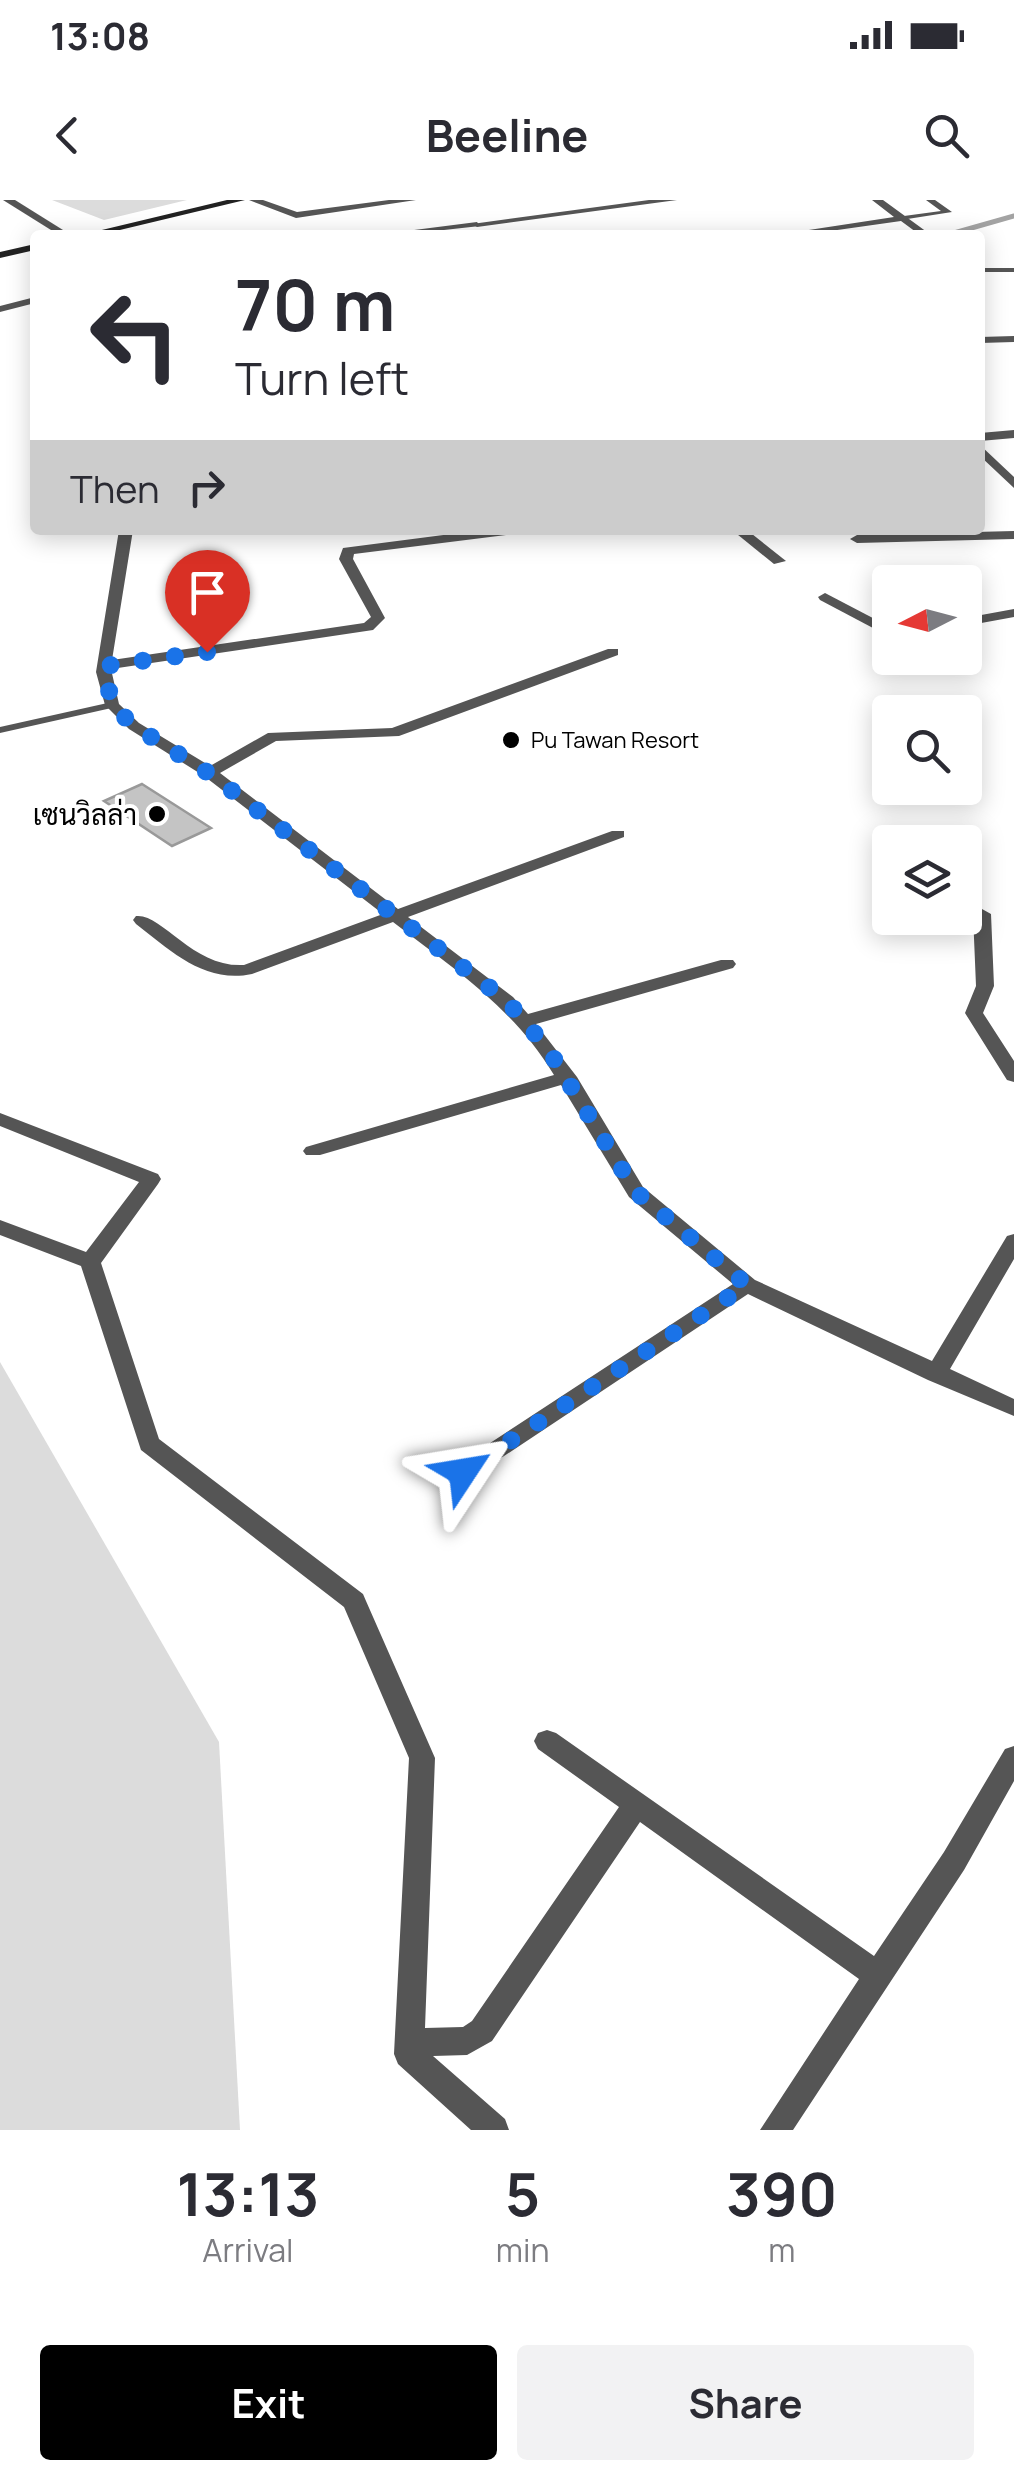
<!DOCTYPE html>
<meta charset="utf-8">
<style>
:root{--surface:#fff;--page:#f2f2f3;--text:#2b2b33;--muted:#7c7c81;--accent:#000}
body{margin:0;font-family:Manrope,Sarabun,sans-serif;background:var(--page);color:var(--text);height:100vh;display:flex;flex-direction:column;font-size:38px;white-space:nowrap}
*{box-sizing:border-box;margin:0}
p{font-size:32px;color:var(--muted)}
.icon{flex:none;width:55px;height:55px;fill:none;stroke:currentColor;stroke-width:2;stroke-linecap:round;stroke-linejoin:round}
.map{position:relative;height:1930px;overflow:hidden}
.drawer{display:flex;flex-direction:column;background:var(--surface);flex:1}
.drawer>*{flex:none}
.top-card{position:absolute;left:30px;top:30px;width:955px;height:305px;border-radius:10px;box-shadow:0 5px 25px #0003;background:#fff;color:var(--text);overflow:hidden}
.needle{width:65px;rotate:264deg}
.fabs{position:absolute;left:872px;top:365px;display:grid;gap:20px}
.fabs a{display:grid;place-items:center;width:110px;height:110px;border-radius:10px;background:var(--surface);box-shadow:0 5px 25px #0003;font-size:50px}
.pin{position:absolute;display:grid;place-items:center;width:85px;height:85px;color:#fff;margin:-102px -42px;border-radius:50% 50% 50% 0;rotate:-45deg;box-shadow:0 0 10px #0007}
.pin .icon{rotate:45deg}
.me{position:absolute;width:110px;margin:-55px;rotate:57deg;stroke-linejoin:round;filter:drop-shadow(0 0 8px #0008)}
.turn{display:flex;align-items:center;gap:35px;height:210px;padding:0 40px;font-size:45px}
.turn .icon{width:130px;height:130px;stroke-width:2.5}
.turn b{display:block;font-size:70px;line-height:85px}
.then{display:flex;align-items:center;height:95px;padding:0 40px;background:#0003;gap:20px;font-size:38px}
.eta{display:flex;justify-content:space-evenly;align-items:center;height:170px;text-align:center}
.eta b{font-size:60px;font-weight:700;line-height:70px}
.button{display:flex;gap:20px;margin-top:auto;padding:20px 40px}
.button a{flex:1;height:115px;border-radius:10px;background:var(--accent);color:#fff;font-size:40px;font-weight:700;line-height:115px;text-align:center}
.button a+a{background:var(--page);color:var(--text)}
.status{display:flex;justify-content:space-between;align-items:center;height:70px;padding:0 50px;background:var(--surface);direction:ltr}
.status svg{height:28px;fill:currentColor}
header{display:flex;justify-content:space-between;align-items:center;height:130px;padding:0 40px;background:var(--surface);font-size:45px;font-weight:700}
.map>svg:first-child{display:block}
.green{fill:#dcdcdc}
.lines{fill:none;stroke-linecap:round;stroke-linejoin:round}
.stream{stroke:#a3a3a3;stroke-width:5}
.building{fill:#c4c4c4;stroke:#999;stroke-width:2.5}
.service{fill:#555;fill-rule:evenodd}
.minor{fill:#555;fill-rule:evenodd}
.secondary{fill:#222;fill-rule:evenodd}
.route{stroke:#1a73e8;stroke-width:18;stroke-dasharray:0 32.4}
.poi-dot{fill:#000;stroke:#fff;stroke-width:4}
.labels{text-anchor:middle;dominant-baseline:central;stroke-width:8;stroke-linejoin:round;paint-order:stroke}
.far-poi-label{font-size:22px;fill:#000;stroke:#fff;text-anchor:start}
.poi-label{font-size:28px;fill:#000;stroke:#fff;text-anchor:end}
</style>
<div class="status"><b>13:08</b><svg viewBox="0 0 49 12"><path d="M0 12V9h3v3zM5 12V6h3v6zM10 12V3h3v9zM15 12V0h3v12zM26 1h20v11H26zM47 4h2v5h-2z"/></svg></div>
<header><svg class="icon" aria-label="back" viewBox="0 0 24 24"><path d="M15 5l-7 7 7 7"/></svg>Beeline<svg class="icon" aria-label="search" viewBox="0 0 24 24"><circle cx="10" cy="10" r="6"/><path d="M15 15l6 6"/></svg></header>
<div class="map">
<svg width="1014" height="1930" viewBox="0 0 1014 1930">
<rect width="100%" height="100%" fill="#fff"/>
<!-- green -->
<g class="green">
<path d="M52,0H187L104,20Z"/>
<path d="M0,1162L219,1542L240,1930H0Z"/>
</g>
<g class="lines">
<!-- stream -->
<path class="stream" d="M947,35L1014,16"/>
</g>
<!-- building -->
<path class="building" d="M142,584L211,628L172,646L104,601Z"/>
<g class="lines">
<!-- service -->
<g class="service">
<path d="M926,0H935L952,12L901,20L904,16L941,11Z"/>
<path d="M477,22L480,26L399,35H375Z"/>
<rect x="980" y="68" width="34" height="4"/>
<path d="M112,502L118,505L116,507L0,533V527Z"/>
</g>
<!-- minor -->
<g class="minor">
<path d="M3,0H15L71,35H59Z"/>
<path d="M249,0H263L297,12L389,0H416L296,18Z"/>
<path d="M649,0H677L477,27L472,24Z"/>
<path d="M872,0H883L931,35H920L901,21L802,35H776L894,17Z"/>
<path d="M35,97V103L0,112V106Z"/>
<path d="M1014,136V142L980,143V137Z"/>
<path d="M1014,230V238L980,241V233Z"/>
<path d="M980,245L1014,277V288L980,256Z"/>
<path d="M119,330H133L112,460L364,423L371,417L339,359L343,348L482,330H520L513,334L354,354L353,359L385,418L373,430L111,469L119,504L139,523L210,566L268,533L392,528L608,449H618V455L399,536L276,541L220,573L398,709L612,631H624V637L408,717L513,797L528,814L721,760H733L736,764L733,768L536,824L577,877L643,987L755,1080L932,1161L1007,1036L1014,1034V1059L950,1169L1014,1199V1216L928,1180L748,1094L471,1278L463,1281L455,1278L451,1272L455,1266L733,1084L629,997L561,885L320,955H306L303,951L306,947L554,875C513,807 455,770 393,722L252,774C205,784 171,751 136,724L133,720L136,716C162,713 193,768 244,765L383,714L204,576L129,529L105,505L96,472Z"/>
<path d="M732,330H747L786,361L774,364Z"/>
<path d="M1014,331V339L857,343L850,339L857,335Z"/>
<path d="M825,393L890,427V437L820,400L818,397Z"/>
<path d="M1014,409V417L965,426V418Z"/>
<path d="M982,709L991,714L994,786L983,813L1014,861V882L1007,880L965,813L976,786L973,714Z"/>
<path d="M0,913L158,974L161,979L158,984L101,1063L159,1239L363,1394L366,1401L435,1558L425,1828L463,1827L472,1821L619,1607L538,1549L534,1541L538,1533L547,1530L556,1533L874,1756L944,1652L1005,1549L1014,1546V1581L964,1670L793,1930H760L859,1779L640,1622L492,1841L467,1855L433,1856L505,1919L509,1930H471L398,1864L394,1854L409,1558L344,1407L141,1250L81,1066L0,1035V1020L86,1052L139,982L0,926Z"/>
</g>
<!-- secondary -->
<g class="secondary">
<path d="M227,0H245L99,35H81Z"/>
<path d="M35,44V50L0,58V52Z"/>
</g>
</g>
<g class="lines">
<!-- route -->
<path class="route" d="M207,452L104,466L112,505L134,526L210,574L507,801L548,849L636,992L747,1085L463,1272"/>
</g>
<!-- markers -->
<g class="poi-dot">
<circle cx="511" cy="540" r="10"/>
<circle cx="157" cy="614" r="10"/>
</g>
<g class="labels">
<!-- far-poi labels -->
<g class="far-poi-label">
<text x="531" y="540">Pu Tawan Resort</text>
</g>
<!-- poi labels -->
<g class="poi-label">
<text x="137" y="614">เซนวิลล่า</text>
</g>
</g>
</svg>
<div class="fabs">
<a><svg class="needle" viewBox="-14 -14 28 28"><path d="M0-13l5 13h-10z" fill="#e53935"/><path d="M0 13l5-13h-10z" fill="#7c7c81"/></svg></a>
<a><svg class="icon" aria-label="search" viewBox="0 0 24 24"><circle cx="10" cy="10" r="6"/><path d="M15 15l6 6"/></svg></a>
<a><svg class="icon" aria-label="layers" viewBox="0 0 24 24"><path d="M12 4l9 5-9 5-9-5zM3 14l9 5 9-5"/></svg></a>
</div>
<div class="pin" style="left:207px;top:452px;background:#d93025"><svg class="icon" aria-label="arrive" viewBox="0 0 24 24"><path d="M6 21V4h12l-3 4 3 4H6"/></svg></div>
<svg class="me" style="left:463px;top:1272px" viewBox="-20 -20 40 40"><path d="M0-17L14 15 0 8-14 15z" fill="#1a73e8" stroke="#fff" stroke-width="4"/></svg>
<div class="top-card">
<div class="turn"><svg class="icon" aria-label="left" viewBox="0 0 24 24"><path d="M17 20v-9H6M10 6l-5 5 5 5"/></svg><div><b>70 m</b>Turn left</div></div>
<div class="then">Then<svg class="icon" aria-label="right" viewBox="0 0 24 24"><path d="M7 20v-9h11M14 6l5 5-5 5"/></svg></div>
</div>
</div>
<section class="drawer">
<div class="eta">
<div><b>13:13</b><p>Arrival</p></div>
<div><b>5</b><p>min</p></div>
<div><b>390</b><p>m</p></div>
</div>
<div class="button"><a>Exit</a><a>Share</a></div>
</section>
